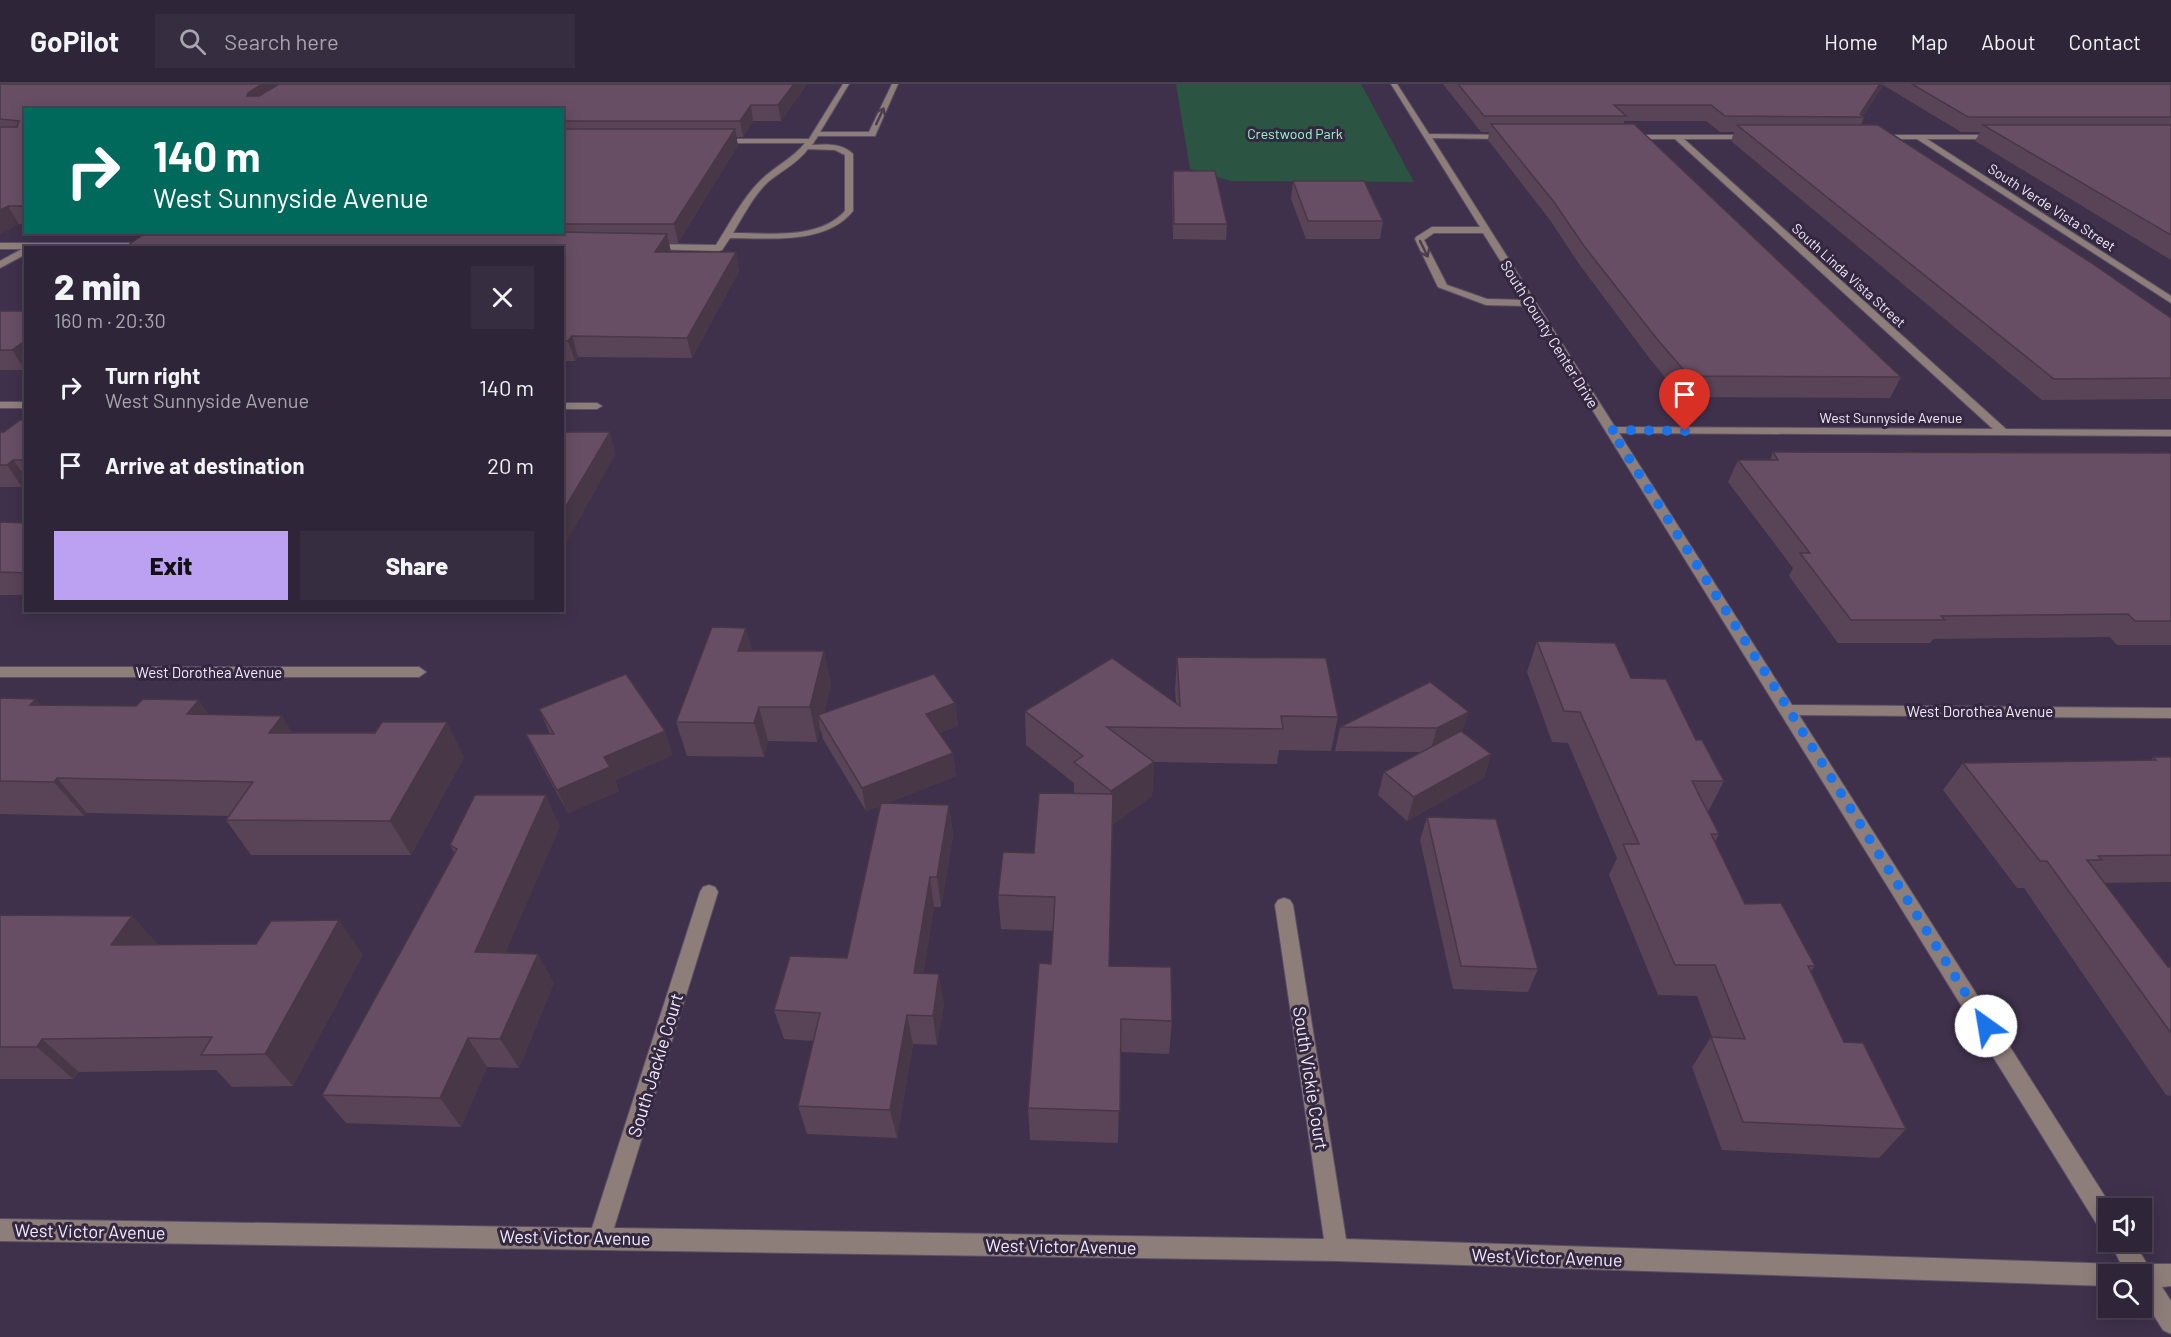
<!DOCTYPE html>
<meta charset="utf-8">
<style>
:root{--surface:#2f2538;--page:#372d40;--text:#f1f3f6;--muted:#a7a5ae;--line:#4a4253;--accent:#bca0f2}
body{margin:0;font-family:Barlow,sans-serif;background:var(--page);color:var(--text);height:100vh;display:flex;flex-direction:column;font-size:22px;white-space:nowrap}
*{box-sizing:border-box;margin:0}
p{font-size:20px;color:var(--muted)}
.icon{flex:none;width:33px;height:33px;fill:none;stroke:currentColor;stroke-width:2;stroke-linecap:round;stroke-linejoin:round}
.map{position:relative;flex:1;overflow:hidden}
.sheet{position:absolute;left:24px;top:162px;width:540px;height:366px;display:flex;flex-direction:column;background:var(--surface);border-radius:0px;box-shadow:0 3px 15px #0003,0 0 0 2px var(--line)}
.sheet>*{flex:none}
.top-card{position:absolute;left:24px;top:24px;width:540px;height:126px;border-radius:0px;box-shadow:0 3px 15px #0003,0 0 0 2px var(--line);background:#00695c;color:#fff;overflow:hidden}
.buttons{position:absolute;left:2098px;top:1114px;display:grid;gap:12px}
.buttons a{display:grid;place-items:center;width:54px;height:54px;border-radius:0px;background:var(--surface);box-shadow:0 3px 15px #0003,0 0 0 2px var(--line);font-size:30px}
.pin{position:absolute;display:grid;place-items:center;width:51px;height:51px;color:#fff;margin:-62px -26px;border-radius:50% 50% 50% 0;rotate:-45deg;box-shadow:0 0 6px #0007}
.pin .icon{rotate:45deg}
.me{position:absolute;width:66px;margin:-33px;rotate:328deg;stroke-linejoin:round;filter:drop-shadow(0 0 4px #0008)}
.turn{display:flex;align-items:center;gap:21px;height:126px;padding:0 30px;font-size:27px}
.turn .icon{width:78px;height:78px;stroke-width:2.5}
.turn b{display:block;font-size:42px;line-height:51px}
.round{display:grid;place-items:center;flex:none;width:63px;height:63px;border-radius:0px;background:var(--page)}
.headline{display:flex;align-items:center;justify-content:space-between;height:102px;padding:0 30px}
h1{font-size:36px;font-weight:800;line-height:45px}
.action{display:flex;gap:12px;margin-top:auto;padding:12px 30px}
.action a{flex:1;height:69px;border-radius:0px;background:var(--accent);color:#111;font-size:24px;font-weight:800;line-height:69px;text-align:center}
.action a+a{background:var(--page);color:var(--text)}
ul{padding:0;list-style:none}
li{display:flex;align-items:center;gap:18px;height:78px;padding:0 30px}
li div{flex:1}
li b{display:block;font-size:22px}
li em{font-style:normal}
header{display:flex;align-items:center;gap:36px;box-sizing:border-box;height:84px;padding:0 30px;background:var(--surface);border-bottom:2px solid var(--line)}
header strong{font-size:28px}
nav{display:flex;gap:33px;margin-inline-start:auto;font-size:21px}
.search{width:420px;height:54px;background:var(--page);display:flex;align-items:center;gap:15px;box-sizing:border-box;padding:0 21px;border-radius:0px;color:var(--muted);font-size:22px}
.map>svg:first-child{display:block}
.green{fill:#2b5442}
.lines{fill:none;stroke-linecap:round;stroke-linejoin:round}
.minor-casing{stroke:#5c4f67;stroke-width:2}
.minor{fill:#8e7e79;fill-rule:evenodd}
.wall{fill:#594356}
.shaded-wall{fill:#483746}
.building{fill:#674e64;stroke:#483746;stroke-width:1.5}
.oneway{stroke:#4a3d4e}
.route{stroke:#1a73e8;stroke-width:10;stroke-dasharray:0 18}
.labels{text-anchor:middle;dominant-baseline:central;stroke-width:6;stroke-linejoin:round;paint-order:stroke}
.far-park-label{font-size:14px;fill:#96f8ca;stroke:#342740}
.far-street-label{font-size:14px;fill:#f2eafb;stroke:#342740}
.street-label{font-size:15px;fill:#f2eafb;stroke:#342740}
.near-street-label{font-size:18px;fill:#f2eafb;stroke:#342740}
</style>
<header>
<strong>GoPilot</strong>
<div class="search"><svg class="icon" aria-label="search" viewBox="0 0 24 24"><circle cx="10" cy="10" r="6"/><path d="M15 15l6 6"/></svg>Search here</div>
<nav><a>Home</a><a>Map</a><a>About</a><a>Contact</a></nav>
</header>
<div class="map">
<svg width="2171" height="1253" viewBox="0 0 2171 1253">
<rect width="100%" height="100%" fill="#3f314b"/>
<!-- green -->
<path class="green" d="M1176,0H1361L1414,98L1231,97L1190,85Z"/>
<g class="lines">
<defs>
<g id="minor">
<path d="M843,0H849L820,48H869L892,0H898L875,52H818L812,61C826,60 842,59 853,70V127C826,161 769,154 730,154L722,166L719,167L646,165L645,163L649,160L716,161C730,139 743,113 762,95C776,82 793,74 805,59H718L715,55H809ZM808,65L835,66L845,71V127C819,156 769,149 733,149C744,131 753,112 768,98C781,87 798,79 808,65Z"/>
<path d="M1391,0H1397L1429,50L1509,51L1513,53L1509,55L1432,54L1615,343L1993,345L1675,55H1629L1625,53L1629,51H1752L1755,55H1684L2006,345L2171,346V352L1619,349L1792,621L2171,624V634L1799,631L2113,1125H2109V1150L2101,1147L1528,222L1486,221L1438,203L1415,155L1416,153L1432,143H1480ZM1434,149H1483L1525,216L1487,215L1447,201L1424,156Z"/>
<path d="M1878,51H1998L1995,55H1927L2171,212V219L1917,55H1875Z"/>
<path d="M0,159H145L149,162L26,164V170L0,184V177L22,165H0Z"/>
<rect x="0" y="318" width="26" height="6"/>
<path d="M562,319H597L602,322L597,325H562Z"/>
<path d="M0,583H419L426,588L419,593H0Z"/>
<path d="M709,801L715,803L718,808L614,1144L1324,1155L1275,821L1278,816L1284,814L1290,816L1293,821L1346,1155L2121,1180L2110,1158H2134L2147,1180H2171V1202L2162,1203L2171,1217V1250L2163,1246L2142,1213V1191H2109V1202L1337,1177L0,1157V1135L592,1144L700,808L703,803Z"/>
</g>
</defs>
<!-- minor casing -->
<use href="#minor" class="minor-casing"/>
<!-- minor -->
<use href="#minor" class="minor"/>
</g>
<!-- wall -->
<g class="wall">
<path d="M0,0H807L781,37H753L743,53H736L738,61L678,159H669L671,168H736L739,187L692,274L578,273L575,277H562V26H26V140H19L0,150Z"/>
<path d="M1443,0H2171V176L1975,57L1980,48H1961L1883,1L1863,32L1864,33L1861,41L2171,234V315L2042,316L1731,57L1734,48H1720L1706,37H1624V40L1901,293L1890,314L1681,313L1650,275L1579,180L1550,136L1488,56L1489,48H1481Z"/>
<path d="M1173,87L1227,140L1226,156L1173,155L1172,102Z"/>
<path d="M1293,97L1383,137L1380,155H1306L1291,115Z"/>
<path d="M0,227H26L25,286H0Z"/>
<path d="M26,336V400L22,403H0V348H4Z"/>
<path d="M1773,368L2171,369V561H2117L2110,553L1933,555L1930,559H1838L1789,492L1793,484L1728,398L1738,376H1770Z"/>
<path d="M0,438L26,439V511H0Z"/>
<path d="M103,526H153L151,528H104Z"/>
<path d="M297,526H341L340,528H298Z"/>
<path d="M746,544L752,567H824L831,601L824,629L955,619L958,642L939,649L953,669L956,692L887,719L949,721L953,751L941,823H934L923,890L944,920L937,961L913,960L897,1054L807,1050L798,1022L814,957L784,955L774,926L847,874L880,722L866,727L823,655L820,644L817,658L768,657L764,673L687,672L676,638Z"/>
<path d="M1537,557L1631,594L1696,656L1724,697L1708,728L1719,750L1715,758L1745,820L1815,882L1811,887L1844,958L1906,1045L1879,1074L1722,1066L1692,983L1711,953H1712L1697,912L1658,911L1609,791L1617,774L1568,659L1552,658L1527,588Z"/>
<path d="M1177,573L1338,633L1331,667L1279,666L1277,680L1154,678L1152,712L1112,741L1109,882L1172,937L1169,970L1120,968L1118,1059L1030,1056L1028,1024L1051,880L1053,847L1001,845L998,811L1034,769L1074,709V699L1026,661L1025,627L1176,618L1175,607Z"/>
<path d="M1430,598L1463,648L1491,670L1484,694L1407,737L1378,711L1384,688L1421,668L1335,667L1340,643Z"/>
<path d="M0,614L40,621L209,631L282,632L292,649L464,673L411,771H251L226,736L229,732L87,729L84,732L0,730Z"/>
<path d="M539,625L673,671L615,696L619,707L568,729L537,673L526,650H550Z"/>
<path d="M2153,673H2171V798L2104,799L2168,883H2171V1012L2166,1011L2024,804H2017L1943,706L1963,679L2151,676Z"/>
<path d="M1427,733L1538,885L1528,908L1453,905L1420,756Z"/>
<path d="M560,742L505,869L554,899L519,984L487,983L461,1043L346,1039L322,1011L455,770L450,761Z"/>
<path d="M0,831L132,832L158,861L363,870L293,1002L232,1003L216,986L79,988L73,995H0Z"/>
</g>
<!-- shaded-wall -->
<g class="shaded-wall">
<path d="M262,0H293L255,24L247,12L248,9Z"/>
<path d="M794,0H807L781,37L778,21Z"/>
<path d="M1880,0H1883L1862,33H1859Z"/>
<path d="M751,21L753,37L743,53L740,37Z"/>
<path d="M735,45L738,61L678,159L674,140Z"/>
<path d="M8,122L19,140L0,150V126Z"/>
<path d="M667,150L671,169L655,168Z"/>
<path d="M736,168L739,187L692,274L687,254Z"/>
<path d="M572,252L578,273L575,277L568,257Z"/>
<path d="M26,256V286H25L12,266Z"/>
<path d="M610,348L616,370L562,466V429Z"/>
<path d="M13,376L26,393V400L22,403L7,381Z"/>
<path d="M746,544L755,578L738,567Z"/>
<path d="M824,567L831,601L822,638L818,631L820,644L817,658L810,623Z"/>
<path d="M36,615L64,649L30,621Z"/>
<path d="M199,616L222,650L187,630Z"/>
<path d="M955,619L958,642L929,653L926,630Z"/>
<path d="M759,623L768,657L764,673L754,639Z"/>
<path d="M1469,628L1461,652L1430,668L1437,644Z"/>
<path d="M282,632L303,667L269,649Z"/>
<path d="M447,638L464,673L411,771L390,737Z"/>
<path d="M665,647L673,671L615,696L619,707L568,729L557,706L604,673Z"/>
<path d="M953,669L956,692L866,727L862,704Z"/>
<path d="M1491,670L1484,694L1407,737L1414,713Z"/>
<path d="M1154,678L1152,712L1111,742V707Z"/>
<path d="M57,694L87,729L84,732L54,698Z"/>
<path d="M546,711L560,742L493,898L475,868Z"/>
<path d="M949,721L953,751L941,823L937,793Z"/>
<path d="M930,793L934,823L919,919L914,889Z"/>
<path d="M132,832L163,866L111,861Z"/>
<path d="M339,836L363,870L293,1002L265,970Z"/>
<path d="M538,870L554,899L519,984L500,955Z"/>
<path d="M939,890L944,920L937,961L933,932Z"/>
<path d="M907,931L913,960L897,1054L890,1026Z"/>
<path d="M468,954L487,983L461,1043L440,1014Z"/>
<path d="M42,955L79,988L73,995L37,963Z"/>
</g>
<!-- building -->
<g class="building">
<path d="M0,0H262L248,9L247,12H259L279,0H794L778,21H751L740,37H562V26H26V122H8L0,126V43H17L19,37L0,35Z"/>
<path d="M1458,0H1880L1860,30L1864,33L1725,32L1711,21H1614L1626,32H1484Z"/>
<path d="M1912,0H2171V33H1968Z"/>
<path d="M1491,40H1634L1901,293L1689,292L1657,255L1584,162L1554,118Z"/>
<path d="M1737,41H1878L2090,178L2171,234V294L2054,295Z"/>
<path d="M1983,41H2171V151Z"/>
<path d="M562,45H735L674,140H562Z"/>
<path d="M1173,87H1215L1227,140H1174Z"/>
<path d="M1293,97H1364L1383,137H1308Z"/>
<path d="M147,148H562L667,150L655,168H736L687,254L572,252L568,257H562V164H124Z"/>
<path d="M0,227H26V256L12,266H0Z"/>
<path d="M20,336H26V376H13L7,381H0V348H4Z"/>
<path d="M562,348H610L562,429Z"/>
<path d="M1773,368L2171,369V537H2135L2128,530L1941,532L1945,536H1851L1800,469H1810L1738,376H1778Z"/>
<path d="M0,438L26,439V489L0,488Z"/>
<path d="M712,543L746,544L738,567H824L810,623H759L754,639L676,638Z"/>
<path d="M1537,557L1615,559L1631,594L1666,595L1696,656H1702L1724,697H1692L1719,750H1711L1745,820L1781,819L1815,882H1808L1844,958L1863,959L1906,1045L1743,1038L1711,953L1745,955L1715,881H1675L1623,760H1639L1580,628L1564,627Z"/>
<path d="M1177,573L1326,574L1338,633L1281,632L1283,645L1107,643L1154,678L1111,707L1074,678L1083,672L1025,627L1112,574L1180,622Z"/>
<path d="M626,590L665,647L604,673L610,683L557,706L526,650H554L539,625Z"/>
<path d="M934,590L955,619L926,630L953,669L862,704L818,631Z"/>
<path d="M1430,598L1469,628L1437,644L1340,643Z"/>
<path d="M0,614L36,615L30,621L136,622L143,615L199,616L187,630L282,632L269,649H375L382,638H447L390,737L226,736L253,698L57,694L54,698L0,697Z"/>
<path d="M1461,647L1491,670L1414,713L1384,688Z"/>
<path d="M2153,673H2171V771L2098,772L2102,776H2087L2168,883H2171V949L2047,777H2040L1963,679L2156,676Z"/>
<path d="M1039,709L1113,710L1109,882L1171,883L1172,937L1121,935L1120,1027L1028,1024L1039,879L1051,880L1055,813L998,811L1003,768L1034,769Z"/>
<path d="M475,711H546L475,868L538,870L500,955L468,954L440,1014L322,1011L457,765L450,761Z"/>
<path d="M881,719L949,721L937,793H930L914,889L939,890L933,932L907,931L890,1026L798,1022L820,929L774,926L790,872L847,874Z"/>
<path d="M1427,733L1496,735L1538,885L1461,882Z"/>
<path d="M0,831L132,832L111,861L256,860L271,837L339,836L265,970L201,971L212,953L42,955L37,963H0Z"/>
</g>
<!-- one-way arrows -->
<defs><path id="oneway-shaft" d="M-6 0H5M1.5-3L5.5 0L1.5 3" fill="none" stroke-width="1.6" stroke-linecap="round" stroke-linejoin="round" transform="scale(1.5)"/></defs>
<g class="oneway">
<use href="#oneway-shaft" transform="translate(880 32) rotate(-65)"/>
<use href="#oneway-shaft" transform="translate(1424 165) rotate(64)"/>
</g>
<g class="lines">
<!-- route -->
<path class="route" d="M1685,347L1611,346L1789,626L1986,942"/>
</g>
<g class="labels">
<!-- far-park labels -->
<g class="far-park-label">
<text x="1295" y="49">Crestwood Park</text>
</g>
<!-- far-street labels -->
<g class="far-street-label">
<text transform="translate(2052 123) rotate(33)">South Verde Vista Street</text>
<text transform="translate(1849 191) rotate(42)">South Linda Vista Street</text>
<text x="1891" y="333">West Sunnyside Avenue</text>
</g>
<!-- street labels -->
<g class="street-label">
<text transform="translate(1550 250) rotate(58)">South County Center Drive</text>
<text x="209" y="588">West Dorothea Avenue</text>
<text x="1980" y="627">West Dorothea Avenue</text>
</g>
<!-- near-street labels -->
<g class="near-street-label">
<text transform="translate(655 981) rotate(-73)">South Jackie Court</text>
<text transform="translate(1311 994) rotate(81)">South Vickie Court</text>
<text transform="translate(90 1147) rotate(1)">West Victor Avenue</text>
<text transform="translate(575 1153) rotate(1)">West Victor Avenue</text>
<text transform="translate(1061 1162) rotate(1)">West Victor Avenue</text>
<text transform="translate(1547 1173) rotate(2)">West Victor Avenue</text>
</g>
</g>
</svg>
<div class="buttons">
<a><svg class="icon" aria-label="sound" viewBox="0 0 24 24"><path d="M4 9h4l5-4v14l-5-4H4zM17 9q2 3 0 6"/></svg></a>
<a><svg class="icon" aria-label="search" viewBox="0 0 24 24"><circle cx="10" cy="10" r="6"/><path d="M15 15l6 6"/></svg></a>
</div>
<div class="pin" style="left:1685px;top:347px;background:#d93025"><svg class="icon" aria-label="arrive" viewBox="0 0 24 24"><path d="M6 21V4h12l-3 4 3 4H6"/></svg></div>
<svg class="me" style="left:1986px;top:942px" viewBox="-20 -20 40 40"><circle r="19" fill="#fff"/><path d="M0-13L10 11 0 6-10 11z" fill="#1a73e8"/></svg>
<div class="top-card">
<div class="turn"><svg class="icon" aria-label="right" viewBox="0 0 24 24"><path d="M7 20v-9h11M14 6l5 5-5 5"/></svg><div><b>140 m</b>West Sunnyside Avenue</div></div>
</div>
<section class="sheet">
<div class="headline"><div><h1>2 min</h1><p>160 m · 20:30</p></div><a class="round"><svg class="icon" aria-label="close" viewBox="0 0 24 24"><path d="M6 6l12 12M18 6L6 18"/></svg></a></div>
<ul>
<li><svg class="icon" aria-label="right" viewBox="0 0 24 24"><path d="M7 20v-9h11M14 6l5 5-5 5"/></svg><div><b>Turn right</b><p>West Sunnyside Avenue</p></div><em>140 m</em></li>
<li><svg class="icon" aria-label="arrive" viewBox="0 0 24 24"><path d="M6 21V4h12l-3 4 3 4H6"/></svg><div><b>Arrive at destination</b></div><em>20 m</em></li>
</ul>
<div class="action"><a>Exit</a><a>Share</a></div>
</section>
</div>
